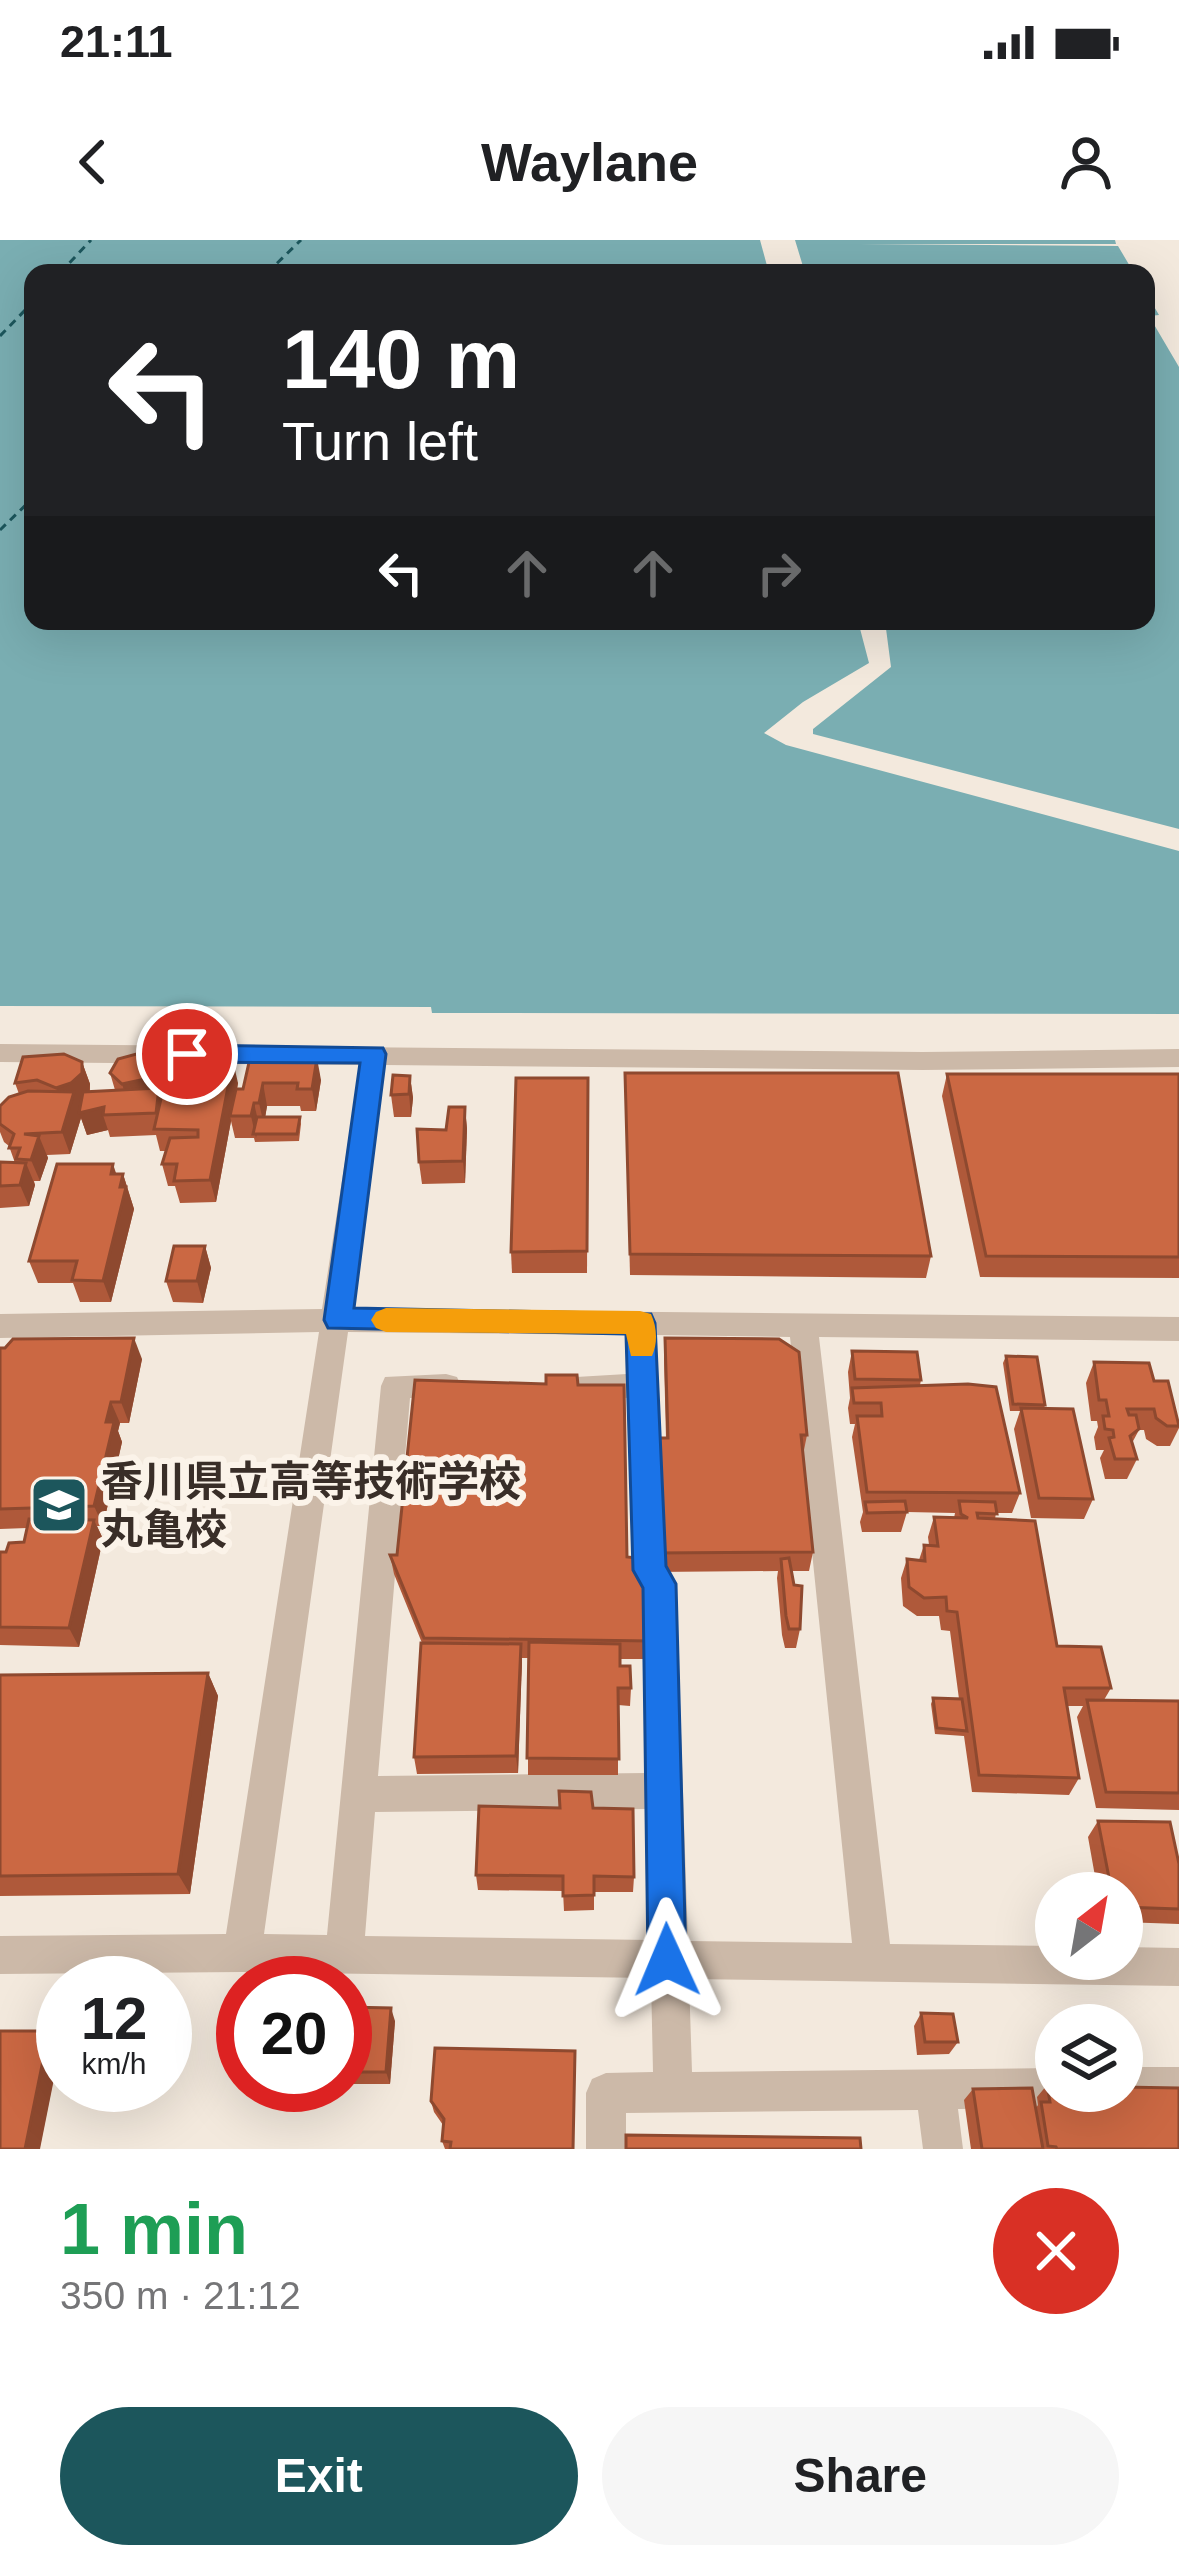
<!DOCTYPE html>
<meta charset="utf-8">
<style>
:root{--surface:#fff;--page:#f6f6f6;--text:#202124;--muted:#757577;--accent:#1c565c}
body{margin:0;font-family:Arial,"Noto Sans JP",sans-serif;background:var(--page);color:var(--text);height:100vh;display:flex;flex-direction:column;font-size:45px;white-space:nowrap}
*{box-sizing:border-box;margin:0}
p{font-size:39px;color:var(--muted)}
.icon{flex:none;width:66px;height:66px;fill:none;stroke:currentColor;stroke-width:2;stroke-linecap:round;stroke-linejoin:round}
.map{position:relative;height:1909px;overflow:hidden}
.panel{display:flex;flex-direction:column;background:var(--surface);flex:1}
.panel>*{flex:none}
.banner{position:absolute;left:24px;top:24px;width:1131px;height:366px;border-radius:24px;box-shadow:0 12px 48px #0002;background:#202124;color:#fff;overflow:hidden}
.needle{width:78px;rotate:31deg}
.controls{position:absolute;left:1035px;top:1632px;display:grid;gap:24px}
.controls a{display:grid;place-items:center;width:108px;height:108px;border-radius:50%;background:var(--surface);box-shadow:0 12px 48px #0002;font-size:60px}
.speed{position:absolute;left:36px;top:1716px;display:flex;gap:24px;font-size:60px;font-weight:700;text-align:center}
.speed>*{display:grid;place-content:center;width:156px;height:156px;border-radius:50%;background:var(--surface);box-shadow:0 12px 48px #0002;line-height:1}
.speed small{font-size:30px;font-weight:400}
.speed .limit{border:18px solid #d22;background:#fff;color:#111}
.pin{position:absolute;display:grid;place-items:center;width:102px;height:102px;color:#fff;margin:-51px;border:6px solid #fff;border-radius:50%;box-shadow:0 3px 12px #0007}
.me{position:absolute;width:132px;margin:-66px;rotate:359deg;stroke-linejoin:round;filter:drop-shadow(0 0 9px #0008)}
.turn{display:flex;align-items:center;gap:42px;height:252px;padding:0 60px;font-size:54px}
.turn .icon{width:156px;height:156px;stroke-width:2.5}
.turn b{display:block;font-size:84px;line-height:102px}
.lanes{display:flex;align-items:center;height:114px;padding:0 60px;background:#0003;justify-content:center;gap:60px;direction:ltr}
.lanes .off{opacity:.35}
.round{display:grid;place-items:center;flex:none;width:126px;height:126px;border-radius:63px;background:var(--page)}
.summary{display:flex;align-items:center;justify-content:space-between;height:204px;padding:0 60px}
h1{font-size:72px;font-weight:600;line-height:90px;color:#1e9e55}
.primary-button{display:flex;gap:24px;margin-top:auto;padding:24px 60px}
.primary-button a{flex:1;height:138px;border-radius:72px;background:var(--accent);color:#fff;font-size:48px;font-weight:600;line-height:138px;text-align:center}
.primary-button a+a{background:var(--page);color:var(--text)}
.status{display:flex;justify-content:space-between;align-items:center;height:84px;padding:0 60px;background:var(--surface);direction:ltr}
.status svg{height:33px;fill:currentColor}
header{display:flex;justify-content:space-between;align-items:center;height:156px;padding:0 60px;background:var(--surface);font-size:54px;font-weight:600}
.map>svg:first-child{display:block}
.water{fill:#7aaeb2}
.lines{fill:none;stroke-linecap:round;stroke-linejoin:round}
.ferry{stroke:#1c565c;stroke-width:3;stroke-dasharray:8 6;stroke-linecap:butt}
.minor{fill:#ccb9a8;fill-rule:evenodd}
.wall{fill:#af593a}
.shaded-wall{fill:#8e492f}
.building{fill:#cb6843;stroke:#8e492f;stroke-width:3}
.route{fill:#1a73e8;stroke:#114b97;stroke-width:3}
.slow{fill:#f59e0b}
.labels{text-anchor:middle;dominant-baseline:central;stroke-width:12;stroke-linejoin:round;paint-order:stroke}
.poi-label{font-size:42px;font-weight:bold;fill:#392e28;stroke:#fbf3e9;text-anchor:start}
</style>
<div class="status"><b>21:11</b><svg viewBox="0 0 49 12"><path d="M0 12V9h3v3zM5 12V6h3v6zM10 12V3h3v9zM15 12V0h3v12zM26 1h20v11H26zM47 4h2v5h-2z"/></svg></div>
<header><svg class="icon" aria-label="back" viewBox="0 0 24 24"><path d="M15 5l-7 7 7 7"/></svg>Waylane<svg class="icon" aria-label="person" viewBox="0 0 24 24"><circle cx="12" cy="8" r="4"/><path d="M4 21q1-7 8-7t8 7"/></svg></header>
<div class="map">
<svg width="1179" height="1909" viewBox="0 0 1179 1909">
<rect width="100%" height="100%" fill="#f3e9dd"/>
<!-- water -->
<g class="water">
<path d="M0,0H760L769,33H33V381H858L869,423L803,462L764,493L786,505L1179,611V774L432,773L431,767L0,766Z"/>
<path d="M795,0H1115L1116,4H860L1118,6L1134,33H805Z"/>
<path d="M1146,53L1159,75L1149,76L1179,127V589L813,494V489L891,427L885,381H1146Z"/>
</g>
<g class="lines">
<!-- ferry -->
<g class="ferry">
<path d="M60,33L91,0"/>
<path d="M267,33L301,0"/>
<path d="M0,96L33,62"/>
<path d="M0,290L33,258"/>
</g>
<!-- minor -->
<g class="minor">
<path d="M0,804L923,812L1179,809V827L923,830L385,825L351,1069L1179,1077V1101L819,1097L890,1704L1056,1706V1719H1122V1707L1179,1708V1746L689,1739L692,1832L1056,1828V1851H1075L1070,1862L1056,1868L958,1869L963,1909H923L918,1870L626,1873V1909H586V1853L592,1839L606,1833L653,1832L651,1738L242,1732L0,1734V1696L226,1694L319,1092L0,1098V1074L322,1069L360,825L0,822ZM348,1092L626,1095L627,1134L576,1137L572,1146L576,1155L628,1158L634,1330L644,1348L647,1533L378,1536L410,1158L457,1155L461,1146L457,1137L446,1134L385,1137L381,1146L327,1695L264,1694ZM655,1095L790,1097L852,1703L688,1701L676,1344L666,1326ZM648,1569L650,1700L365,1696L375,1572Z"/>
<path d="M1122,1827H1179V1867H1122L1108,1861L1104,1851H1122Z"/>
</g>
</g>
<!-- wall -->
<g class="wall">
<path d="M250,818L321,840L316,871H301L300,866H267L265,877H300L301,884L299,901L255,902L254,898H235L231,881L216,962L180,963L175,946H168L162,924L166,911H160L156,895L110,897L108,890L87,895L81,878L70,914L47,915L48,918L40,941H34L35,945L29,966L0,968V922L15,923L9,906L4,902L0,892V866L19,854L15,843L82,822L90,844V851L115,850L110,833L156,822L162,844L160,850L161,856L196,842L185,852L214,844L210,821L238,843L237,849H243Z"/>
<path d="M625,833L931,1016L926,1038L630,1035Z"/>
<path d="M947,834H1179V1038L980,1037L942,856Z"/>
<path d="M410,836L413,858L411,877H394L391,855Z"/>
<path d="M588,838L587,1033H512L511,1012Z"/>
<path d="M465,867L467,889L465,943L422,944L419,922Z"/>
<path d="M117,934H123L134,969L111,1062H80L73,1043H38L29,1021Z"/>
<path d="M205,1006L211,1028L203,1063L173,1062L166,1041Z"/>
<path d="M665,1098L807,1195L803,1215L813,1312L809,1331H791L800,1389L796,1408H785L782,1395L777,1338L778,1331L654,1332L651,1218L652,1198H666L664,1119Z"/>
<path d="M0,1108L142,1119L129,1183H120L118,1191L122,1202L103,1286H97L103,1299L79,1407L0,1405V1312H6L24,1302L27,1288L0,1289Z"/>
<path d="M852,1111L921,1140L920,1145L1020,1253L1012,1273H996L995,1279L1057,1406L1111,1448L1104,1460L1179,1461V1570L1096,1568L1077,1477L1083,1466H1067L1079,1538L1069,1555L972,1552L964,1496L935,1494L931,1464L933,1458L959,1459L950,1391L941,1390L939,1376H917L903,1366L901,1338L907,1319L919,1320L924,1305H929L928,1297L934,1277L954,1278L955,1273L907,1272L901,1292H862L860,1282L863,1272L852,1197L855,1184H850L848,1168L850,1158L848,1132Z"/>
<path d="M1006,1116L1045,1165L1044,1169L1093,1259L1084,1279L1031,1278L1014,1189L1020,1171H1010L1003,1123Z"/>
<path d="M1094,1122L1154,1141L1179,1183V1188L1170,1206H1157L1146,1199L1144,1190H1139L1132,1203L1137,1219L1127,1239H1105L1100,1218L1104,1210H1096L1094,1197L1098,1187L1097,1181H1091L1086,1143Z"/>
<path d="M578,1145L650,1401L649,1419H620V1426L631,1448L630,1466L618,1465V1535H528V1418H522L518,1533L417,1534L414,1517L422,1403L394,1334L390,1315H397Z"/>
<path d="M208,1433L218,1456L190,1654L0,1656V1435Z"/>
<path d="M560,1568H593L634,1637L633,1652H594V1670L564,1671L563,1651L478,1650L476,1635Z"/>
<path d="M1098,1581L1179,1624V1684L1122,1682V1653H1098L1088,1597Z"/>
<path d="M345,1767L395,1781L390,1844H345Z"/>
<path d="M921,1773L958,1802L949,1814L917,1815L914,1786Z"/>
<path d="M1047,1845L1179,1909H971L964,1860L973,1849L1036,1868L1038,1865L1037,1857Z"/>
<path d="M431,1861L573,1909H445L442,1901L443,1885L434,1872Z"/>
</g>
<!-- shaded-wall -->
<g class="shaded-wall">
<path d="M317,818L321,840L316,871L312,849Z"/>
<path d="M190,820L196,842L177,859L171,837Z"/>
<path d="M233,821L238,843L232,876H230L231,881L216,962L210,940Z"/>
<path d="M82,822L90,844L89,856L79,866L82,873L104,867L103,875L108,890L87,895L81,878L70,914L62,892L63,870L56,848Z"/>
<path d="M156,822L162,844L160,850L166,870L160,889L156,873L129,866L122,844Z"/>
<path d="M410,836L413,858L411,877L409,854Z"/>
<path d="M263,843L267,866L264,885L259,863Z"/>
<path d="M254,863L259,885L256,898L251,876Z"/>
<path d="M465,867L467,889L465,943L463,921Z"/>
<path d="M39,896L48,918L40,941L31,920Z"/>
<path d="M26,923L35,945L29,966L20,945Z"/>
<path d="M113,924L120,945L123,934L134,969L111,1062L103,1041L111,934Z"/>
<path d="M205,1006L211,1028L203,1063L197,1041Z"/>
<path d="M134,1098L142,1119L129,1183L121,1162Z"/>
<path d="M111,1162L120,1183L118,1191L122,1202L103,1286L94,1266L106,1182Z"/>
<path d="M94,1280L103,1299L79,1407L69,1388Z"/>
<path d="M521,1404L522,1422L518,1533L516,1516Z"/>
<path d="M208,1433L218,1456L190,1654L178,1634Z"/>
<path d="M391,1768L395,1781L390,1844L386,1832Z"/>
<path d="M49,1791L61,1804L40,1909H25Z"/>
</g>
<!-- building -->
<g class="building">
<path d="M140,813L156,822L150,838L122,844L110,833L118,819Z"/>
<path d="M64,814L82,822V833L71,843L56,848L37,840L15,843L23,817Z"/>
<path d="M250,818H317L312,849H297L298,843H263L259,863H254L251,876H230L236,849H243Z"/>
<path d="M170,820H190L171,837L174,847L187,853L214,844L218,834L210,821H233L210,940L174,941L177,924H162L170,898L198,897V890L154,889Z"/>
<path d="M625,833H898L931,1016L630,1014Z"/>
<path d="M947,834H1179V1017L986,1016Z"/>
<path d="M393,835L410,836L409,854L391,855Z"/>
<path d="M516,838H588L587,1011L511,1012Z"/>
<path d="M159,848L156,873L103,875L104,867L79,873L83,852Z"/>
<path d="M28,851L74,852L62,892L24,894L39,896L31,920L16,919L20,908H9L14,894L0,884V866L9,857Z"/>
<path d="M449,867H465L463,921L419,922L417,889L446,890Z"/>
<path d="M257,877H300L297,894H253Z"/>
<path d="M0,922L26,923L20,945L0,946Z"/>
<path d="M57,924H113L111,934H123L120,947H126L103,1041L72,1040L77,1021H29Z"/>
<path d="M174,1006H205L197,1041H166Z"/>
<path d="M134,1098L121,1162H111L106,1182H114L94,1266L0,1269V1108H5L13,1099Z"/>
<path d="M665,1098L779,1099L799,1112L807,1195H801L813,1312L655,1313L652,1198H668Z"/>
<path d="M852,1111L917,1112L921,1140L855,1139Z"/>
<path d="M1006,1116L1037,1117L1045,1165L1013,1164Z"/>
<path d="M1094,1122L1149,1123L1154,1141H1168L1179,1186H1167L1156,1178L1154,1169H1127L1129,1175H1136L1139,1189L1130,1196L1137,1219H1115L1109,1198L1114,1197L1113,1190L1105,1189L1103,1176H1109L1106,1160H1099Z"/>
<path d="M546,1135H577L578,1145H624L627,1317L647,1319L650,1401L424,1398L390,1315H397L415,1140L546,1144Z"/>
<path d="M968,1144L996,1147L1020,1253L867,1252L857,1176H882L881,1163H854L852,1148Z"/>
<path d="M1021,1168L1073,1169L1093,1259L1039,1258Z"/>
<path d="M905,1261L907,1272L867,1273L865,1262Z"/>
<path d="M959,1261L995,1262L997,1274L977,1273L978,1278L1035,1281L1057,1406L1101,1407L1111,1448H1064L1079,1538L979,1535L957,1372L947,1371L946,1357L924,1358L909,1347L907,1319L925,1321L924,1305L938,1306L934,1277L968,1278L961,1274Z"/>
<path d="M29,1279L94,1280L69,1388L0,1387V1312H6L9,1303L24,1302Z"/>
<path d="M789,1318L794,1345L802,1346L800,1389H789L786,1376L781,1319Z"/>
<path d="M529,1402L620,1404V1426H630L631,1448H618L619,1519L527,1518Z"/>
<path d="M421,1403L521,1404L516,1516L414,1517Z"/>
<path d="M208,1433L178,1634L0,1636V1435Z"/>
<path d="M933,1458L962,1459L967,1491L937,1488Z"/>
<path d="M1087,1460L1179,1461V1553L1106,1552Z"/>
<path d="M559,1551L591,1552L593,1568L633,1569L634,1637L594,1636V1655L563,1656V1636L476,1635L479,1566L560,1568Z"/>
<path d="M1098,1581L1170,1582L1179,1624V1669L1122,1667V1653H1112Z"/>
<path d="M345,1767L391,1768L386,1832H345Z"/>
<path d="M921,1773L953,1774L958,1802H925Z"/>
<path d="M0,1791H49L25,1909H0Z"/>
<path d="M435,1808L575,1811L573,1909H450L451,1902L442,1901L444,1879L431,1861Z"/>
<path d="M1047,1845H1056V1851H1122V1847L1179,1848V1909H1057L1056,1907L1048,1906L1041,1862H1050Z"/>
<path d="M1032,1848L1043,1909H982L973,1849Z"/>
<path d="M626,1895L860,1898L861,1909H626Z"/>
</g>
<!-- route -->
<path class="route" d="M187,805L383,808L386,814L354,1068L651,1074L655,1083L666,1326L676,1344L686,1720L681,1733L667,1739L653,1733L648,1720L643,1348L633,1330L626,1094L328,1088L324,1080L360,823L187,822L174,814Z"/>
<!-- slow -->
<path class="slow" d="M386,1068L640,1071L651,1074C657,1087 658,1103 652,1116H631L626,1094L386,1092L376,1088L371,1080L376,1072Z"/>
<!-- icons -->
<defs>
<symbol id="school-square" viewBox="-11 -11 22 22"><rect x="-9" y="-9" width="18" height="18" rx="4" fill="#1c565c" stroke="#fbf3e9"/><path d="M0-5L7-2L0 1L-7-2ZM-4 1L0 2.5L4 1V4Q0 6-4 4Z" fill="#fff"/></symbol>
</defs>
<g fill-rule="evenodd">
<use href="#school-square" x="26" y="1232" width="66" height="66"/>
</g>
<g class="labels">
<!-- poi labels -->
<g class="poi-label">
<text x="101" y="1241">香川県立高等技術学校<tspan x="101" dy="48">丸亀校</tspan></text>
</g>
</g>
</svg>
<div class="controls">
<a><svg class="needle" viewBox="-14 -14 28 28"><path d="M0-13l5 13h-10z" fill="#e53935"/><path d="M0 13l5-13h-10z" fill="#757577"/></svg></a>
<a><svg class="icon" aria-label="layers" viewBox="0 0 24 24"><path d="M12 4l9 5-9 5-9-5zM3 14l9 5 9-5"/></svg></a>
</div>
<div class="speed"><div>12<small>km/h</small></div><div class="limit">20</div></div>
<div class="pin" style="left:187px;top:814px;background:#d93025"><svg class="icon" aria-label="arrive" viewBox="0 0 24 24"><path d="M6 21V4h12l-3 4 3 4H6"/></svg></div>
<svg class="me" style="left:667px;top:1720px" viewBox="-20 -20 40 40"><path d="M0-17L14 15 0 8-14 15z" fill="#1a73e8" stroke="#fff" stroke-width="4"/></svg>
<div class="banner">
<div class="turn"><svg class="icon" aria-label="left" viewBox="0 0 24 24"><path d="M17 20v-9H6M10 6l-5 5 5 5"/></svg><div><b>140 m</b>Turn left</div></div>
<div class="lanes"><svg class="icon" aria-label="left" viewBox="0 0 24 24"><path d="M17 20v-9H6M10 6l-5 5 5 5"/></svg><svg class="icon off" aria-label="ahead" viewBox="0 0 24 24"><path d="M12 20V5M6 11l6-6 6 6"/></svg><svg class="icon off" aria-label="ahead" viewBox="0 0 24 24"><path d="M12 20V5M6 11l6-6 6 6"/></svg><svg class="icon off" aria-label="right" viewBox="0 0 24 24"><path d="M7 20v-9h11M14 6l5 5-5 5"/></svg></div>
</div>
</div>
<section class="panel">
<div class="summary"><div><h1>1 min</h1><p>350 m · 21:12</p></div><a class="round" style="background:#d93025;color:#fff"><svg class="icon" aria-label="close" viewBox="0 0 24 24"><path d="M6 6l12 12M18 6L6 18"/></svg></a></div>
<div class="primary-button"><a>Exit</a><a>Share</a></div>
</section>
